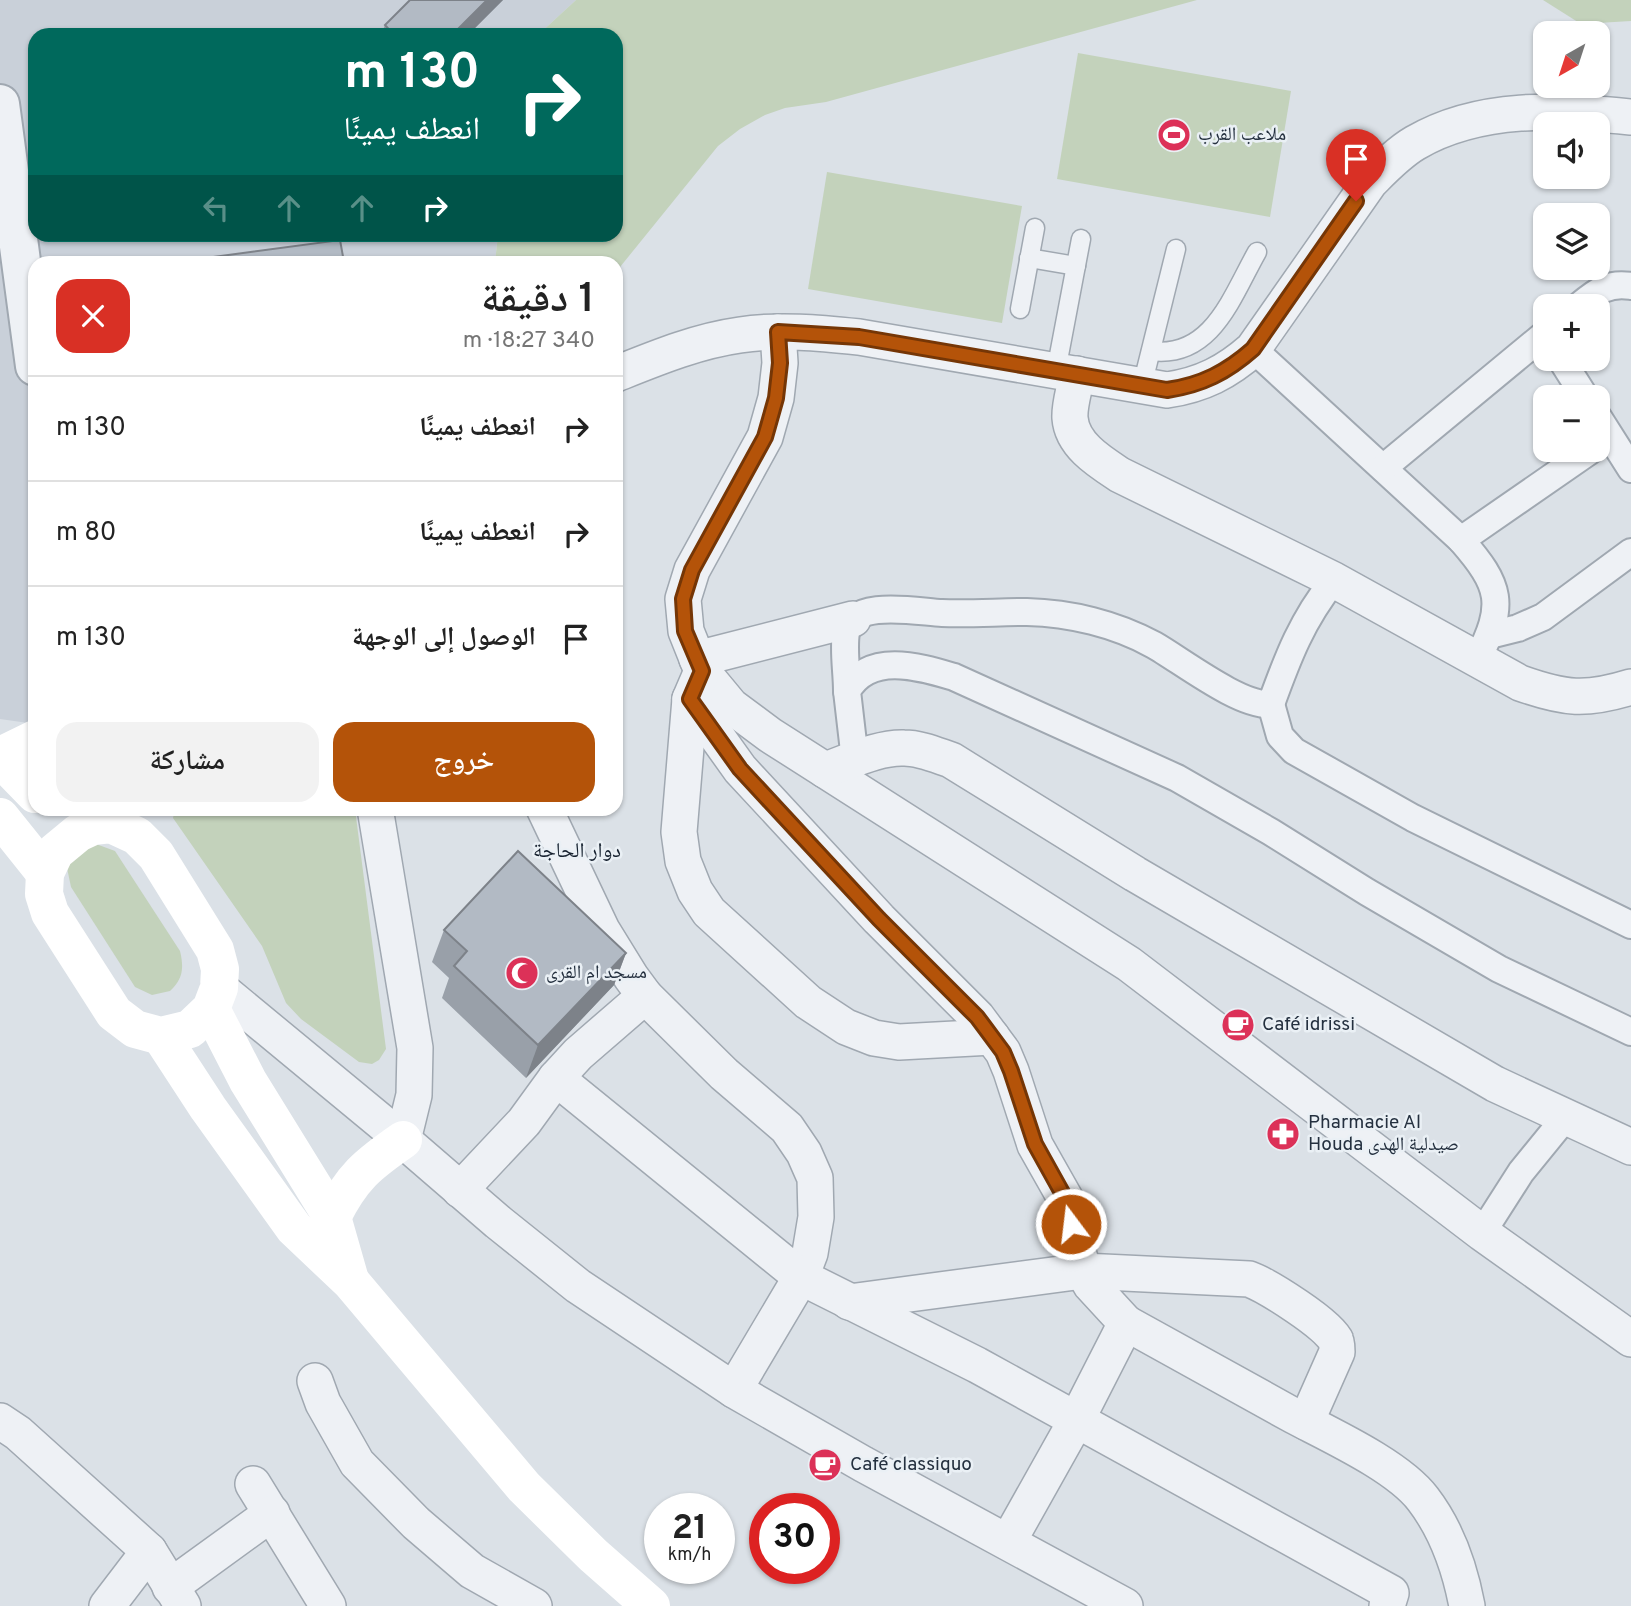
<!DOCTYPE html>
<html lang="ar">
<meta charset="utf-8">
<style>
:root{--surface:#fff;--page:#f2f2f2;--text:#222;--muted:#767676;--line:#e0e0e0;--accent:#b45309}
body{margin:0;font-family:Overpass,"Noto Naskh Arabic",sans-serif;background:var(--page);color:var(--text);direction:rtl;height:100vh;display:flex;flex-direction:column;font-size:26px;white-space:nowrap}
*{box-sizing:border-box;margin:0}
p{font-size:23px;color:var(--muted)}
.icon{flex:none;width:38px;height:38px;fill:none;stroke:currentColor;stroke-width:2;stroke-linecap:round;stroke-linejoin:round}
.map{position:relative;flex:1;overflow:hidden;direction:ltr}
.panel{position:absolute;left:28px;top:256px;width:595px;height:560px;display:flex;flex-direction:column;background:var(--surface);border-radius:21px;box-shadow:0 2px 5px #0004;direction:rtl}
.panel>*{flex:none}
.guide{position:absolute;left:28px;top:28px;width:595px;height:214px;border-radius:21px;box-shadow:0 2px 5px #0004;direction:rtl;background:#00695c;color:#fff;overflow:hidden}
.needle{width:46px;rotate:219deg}
.controls{position:absolute;left:1533px;top:21px;display:grid;gap:14px}
.controls a{display:grid;place-items:center;width:77px;height:77px;border-radius:14px;background:var(--surface);box-shadow:0 2px 5px #0004;font-size:35px}
.speed{position:absolute;left:644px;top:1493px;display:flex;gap:14px;font-size:35px;font-weight:700;text-align:center}
.speed>*{display:grid;place-content:center;width:91px;height:91px;border-radius:50%;background:var(--surface);box-shadow:0 2px 5px #0004;line-height:1}
.speed small{font-size:18px;font-weight:400}
.speed .limit{border:10px solid #d22;background:#fff;color:#111}
.pin{position:absolute;display:grid;place-items:center;width:60px;height:60px;color:#fff;margin:-72px -30px;border-radius:50% 50% 50% 0;rotate:-45deg;box-shadow:0 0 7px #0007}
.pin .icon{rotate:45deg}
.me{position:absolute;width:77px;margin:-38px;rotate:345deg;stroke-linejoin:round;filter:drop-shadow(0 0 5px #0008)}
.turn{display:flex;align-items:center;gap:24px;height:147px;padding:0 28px;font-size:32px}
.turn .icon{width:91px;height:91px;stroke-width:2.5}
.turn b{display:block;font-size:49px;line-height:60px}
.lanes{display:flex;align-items:center;height:66px;padding:0 28px;background:#0003;justify-content:center;gap:35px;direction:ltr}
.lanes .off{opacity:.35}
.round{display:grid;place-items:center;flex:none;width:74px;height:74px;border-radius:21px;background:var(--page)}
.head{display:flex;align-items:center;justify-content:space-between;height:119px;padding:0 28px}
h1{font-size:42px;font-weight:600;line-height:52px}
.primary-button{display:flex;gap:14px;margin-top:auto;padding:14px 28px}
.primary-button a{flex:1;height:80px;border-radius:21px;background:var(--accent);color:#fff;font-size:28px;font-weight:600;line-height:80px;text-align:center}
.primary-button a+a{background:var(--page);color:var(--text)}
ul{padding:0;list-style:none}
li{display:flex;align-items:center;gap:21px;height:105px;padding:0 28px;border-top:2px solid var(--line)}
li div{flex:1}
li b{display:block;font-size:26px}
li em{font-style:normal}
.map>svg:first-child{display:block}
.built{fill:#c9d0d9}
.green{fill:#c3d2bb}
.lines{fill:none;stroke-linecap:round;stroke-linejoin:round}
.service-casing{stroke:#a0a8b1;stroke-width:21}
.pedestrian-casing{stroke:#a0a8b1;stroke-width:30}
.minor-casing{stroke:#a0a8b1;stroke-width:38}
.tertiary-casing{stroke:#a0a8b1;stroke-width:42}
.service{stroke:#eef1f5;stroke-width:18}
.pedestrian{stroke:#eef1f5;stroke-width:26}
.minor{stroke:#eef1f5;stroke-width:35}
.tertiary{stroke:#eef1f5;stroke-width:38}
.secondary{stroke:#fff;stroke-width:38}
.wall{fill:#99a0a9}
.shaded-wall{fill:#7d8289}
.building{fill:#b2bac4;stroke:#7d8289;stroke-width:2}
.route-casing{stroke:#753606;stroke-width:18}
.route{stroke:#b45309;stroke-width:12}
.labels{text-anchor:middle;dominant-baseline:central;stroke-width:5;stroke-linejoin:round;paint-order:stroke}
.poi-label{font-size:19px;fill:#24303f;stroke:#eaf0f5;text-anchor:start}
.neighbourhood-label{font-size:21px;fill:#16212f;stroke:#eaf0f5}
</style>
<div class="map">
<svg width="1631" height="1606" viewBox="0 0 1631 1606">
<rect width="100%" height="100%" fill="#dbe1e7"/>
<!-- built -->
<path class="built" d="M0,0H576L538,35H35V234L498,235L495,262H35V724L0,719Z"/>
<!-- green -->
<g class="green">
<path d="M576,0H1197L826,102L785,108L765,115L740,129L718,146L616,272V262H495L498,235L616,234V35H538Z"/>
<path d="M1543,0H1631V21L1581,24Z"/>
<path d="M1078,53L1291,91L1270,217L1057,179Z"/>
<path d="M827,172L1022,206L1002,323L808,289Z"/>
<path d="M175,809H355L386,1049L379,1060L372,1064L359,1062L301,1019L286,1003L262,946L173,818Z"/>
<path d="M96,844L115,851L180,951C184,968 183,979 170,991L152,995L135,987L71,887L67,868L70,859Z"/>
</g>
<g class="lines">
<defs>
<g id="service">
<path d="M1029,258L1076,266"/>
<path d="M1020,309L1035,228"/>
<path d="M1151,351C1212,359 1232,296 1257,252"/>
<path d="M1056,371L1081,239"/>
<path d="M1142,386L1176,249"/>
</g>
<g id="pedestrian">
<path d="M1579,306C1596,292 1608,282 1631,286"/>
<path d="M1253,349L1461,540C1501,586 1506,604 1477,660"/>
<path d="M1561,359L1585,397"/>
<path d="M1598,417L1631,469"/>
<path d="M1383,468L1545,334"/>
<path d="M1461,540L1591,450"/>
<path d="M1490,635L1518,628L1543,617L1631,552"/>
<path d="M847,691C847,672 843,650 846,632C852,598 918,612 942,613C970,614 999,612 1027,612C1070,613 1116,624 1154,645C1182,661 1241,707 1271,704C1288,657 1302,620 1334,580"/>
<path d="M1271,704L1280,736L1294,751L1413,818L1631,925"/>
<path d="M855,760L847,691C869,651 920,667 954,677L1177,778L1271,832L1367,892L1499,969L1631,1032"/>
<path d="M1482,1233L1521,1172L1565,1118"/>
</g>
<g id="minor">
<path d="M778,332L780,363L776,398L765,437L692,570L683,599L686,631L702,671L731,706L770,735L1129,964L1482,1233L1631,1339"/>
<path d="M616,374C656,358 697,341 740,335C779,329 820,333 859,337L1167,390C1202,385 1227,372 1253,349L1370,182C1384,168 1398,153 1415,143C1480,105 1559,110 1631,117"/>
<path d="M1077,374C1075,388 1069,405 1070,418C1072,445 1100,462 1120,475L1334,580L1520,683C1565,699 1586,701 1631,687"/>
<path d="M697,659L853,619"/>
<path d="M702,671L690,699L740,769L879,919L977,1017L1003,1052L1011,1071L1035,1145L1065,1198L1083,1271L1091,1285L1126,1323L1077,1419L1008,1542"/>
<path d="M690,699L679,832L683,861L695,891L709,912L808,1002L846,1027L874,1038L899,1042L992,1037"/>
<path d="M825,770C849,762 878,747 904,748C920,748 936,755 951,760L1135,874L1495,1084L1631,1147"/>
<path d="M375,808L415,1048L414,1095L403,1140"/>
<path d="M544,808L602,930L631,977L645,996L724,1074L787,1128L804,1153L815,1178L816,1217L810,1253L801,1277L734,1390"/>
<path d="M219,988L403,1140L498,1222L578,1286L734,1390L863,1464L1125,1606"/>
<path d="M556,1078L801,1277L977,1365L1391,1593L1387,1606"/>
<path d="M460,1190L524,1122L556,1078L578,1054L645,996"/>
<path d="M849,1302L1083,1271L1249,1279C1266,1285 1330,1325 1336,1341C1337,1342 1337,1351 1337,1352L1306,1422"/>
<path d="M1126,1323C1182,1354 1238,1385 1294,1416C1330,1435 1398,1466 1423,1499C1446,1529 1460,1569 1467,1606"/>
<path d="M315,1381L323,1403L357,1463L416,1523L472,1571L534,1606"/>
<path d="M0,1421L18,1433L149,1551L183,1606"/>
<path d="M253,1484L328,1606"/>
<path d="M170,1587L272,1513"/>
<path d="M107,1606L149,1551"/>
</g>
<path id="tertiary" d="M0,104L35,366"/>
</defs>
<!-- service casing -->
<use href="#service" class="service-casing"/>
<!-- pedestrian casing -->
<use href="#pedestrian" class="pedestrian-casing"/>
<!-- minor casing -->
<use href="#minor" class="minor-casing"/>
<!-- tertiary casing -->
<use href="#tertiary" class="tertiary-casing"/>
<!-- service -->
<use href="#service" class="service"/>
<!-- pedestrian -->
<use href="#pedestrian" class="pedestrian"/>
<!-- minor -->
<use href="#minor" class="minor"/>
<!-- tertiary -->
<use href="#tertiary" class="tertiary"/>
<!-- secondary -->
<g class="secondary">
<path d="M0,756L35,739"/>
<path d="M0,758L35,794"/>
<path d="M0,817L45,873"/>
<path d="M111,824L137,836L156,855L215,950L220,969L219,988L211,1009L190,1029L161,1036L135,1029L114,1013L50,913L44,894L45,873L55,852L78,833L93,826Z"/>
<path d="M211,1009L248,1081L332,1217L350,1280"/>
<path d="M161,1036L208,1108L294,1228L351,1282L524,1487L593,1555L651,1606"/>
<path d="M332,1217C352,1177 367,1165 403,1140"/>
</g>
</g>
<!-- wall -->
<g class="wall">
<path d="M410,0H503L468,35H381L385,25Z"/>
<path d="M444,930L626,953L614,985L526,1078L442,998L449,978L432,962Z"/>
</g>
<!-- shaded-wall -->
<g class="shaded-wall">
<path d="M487,0H503L468,35H452Z"/>
<path d="M626,953L614,985L526,1078L538,1045Z"/>
</g>
<!-- building -->
<g class="building">
<path d="M410,0H487L452,35H394L385,25Z"/>
<path d="M356,30L361,35H351Z"/>
<path d="M340,240L344,262H176Z"/>
<path d="M518,851L626,953L538,1045L454,966L467,951L444,930Z"/>
</g>
<g class="lines">
<defs>
<path id="route" d="M1071,1224L1065,1198L1035,1144L1011,1071L1003,1052L977,1017L879,919L740,769L690,699L702,671L685,631L683,599L692,570L765,437L776,398L780,363L778,332L859,337L1167,390C1202,385 1227,372 1253,349L1356,201"/>
</defs>
<!-- route casing -->
<use href="#route" class="route-casing"/>
<!-- route -->
<use href="#route" class="route"/>
</g>
<!-- icons -->
<defs>
<symbol id="stadium-disc" viewBox="-11 -11 22 22"><circle r="9.5" fill="#dc3158" stroke="#eaf0f5"/><path d="M0-5a6.5 5 0 1 0 0 10a6.5 5 0 1 0 0-10ZM-3.5-1.8h7v3.6h-7Z" fill="#fff"/></symbol>
<symbol id="mosque-disc" viewBox="-11 -11 22 22"><circle r="9.5" fill="#dc3158" stroke="#eaf0f5"/><path d="M3.5-4.9A6 6 0 1 0 3.5 4.9A5 5 0 1 1 3.5-4.9Z" fill="#fff"/></symbol>
<symbol id="cafe-disc" viewBox="-11 -11 22 22"><circle r="9.5" fill="#dc3158" stroke="#eaf0f5"/><path d="M-5.5-4.5H6V0H3Q3 3.5 0 3.5H-2.5Q-5.5 3.5-5.5 0ZM3-3.2v2h1.7v-2ZM-6 4.5H4V6H-6Z" fill="#fff"/></symbol>
<symbol id="pharmacy-disc" viewBox="-11 -11 22 22"><circle r="9.5" fill="#dc3158" stroke="#eaf0f5"/><path d="M-2-6h4v4h4v4h-4v4h-4v-4h-4v-4h4Z" fill="#fff"/></symbol>
</defs>
<g fill-rule="evenodd">
<use href="#stadium-disc" x="1155" y="116" width="38" height="38"/>
<use href="#mosque-disc" x="503" y="954" width="38" height="38"/>
<use href="#cafe-disc" x="1219" y="1006" width="38" height="38"/>
<use href="#pharmacy-disc" x="1264" y="1115" width="38" height="38"/>
<use href="#cafe-disc" x="806" y="1446" width="38" height="38"/>
</g>
<g class="labels">
<!-- poi labels -->
<g class="poi-label">
<text x="1198" y="135">ملاعب القرب</text>
<text x="546" y="973">مسجد ام القرى</text>
<text x="1262" y="1025">Café idrissi</text>
<text x="1308" y="1123">Pharmacie Al<tspan x="1308" dy="22">Houda صيدلية الهدى</tspan></text>
<text x="850" y="1465">Café classiquo</text>
</g>
<!-- neighbourhood labels -->
<g class="neighbourhood-label">
<text x="577" y="851">دوار الحاجة</text>
</g>
</g>
</svg>
<div class="controls">
<a><svg class="needle" viewBox="-14 -14 28 28"><path d="M0-13l5 13h-10z" fill="#e53935"/><path d="M0 13l5-13h-10z" fill="#767676"/></svg></a>
<a><svg class="icon" aria-label="sound" viewBox="0 0 24 24"><path d="M4 9h4l5-4v14l-5-4H4zM17 9q2 3 0 6"/></svg></a>
<a><svg class="icon" aria-label="layers" viewBox="0 0 24 24"><path d="M12 4l9 5-9 5-9-5zM3 14l9 5 9-5"/></svg></a>
<a>+</a>
<a>−</a>
</div>
<div class="speed"><div>21<small>km/h</small></div><div class="limit">30</div></div>
<div class="pin" style="left:1356px;top:201px;background:#d93025"><svg class="icon" aria-label="arrive" viewBox="0 0 24 24"><path d="M6 21V4h12l-3 4 3 4H6"/></svg></div>
<svg class="me" style="left:1071px;top:1224px" viewBox="-20 -20 40 40"><circle r="17" fill="#b45309" stroke="#fff" stroke-width="3"/><path d="M0-11L8 9 0 5-8 9z" fill="#fff"/></svg>
<div class="guide">
<div class="turn"><svg class="icon" aria-label="right" viewBox="0 0 24 24"><path d="M7 20v-9h11M14 6l5 5-5 5"/></svg><div><b>130 m</b>انعطف يمينًا</div></div>
<div class="lanes"><svg class="icon off" aria-label="left" viewBox="0 0 24 24"><path d="M17 20v-9H6M10 6l-5 5 5 5"/></svg><svg class="icon off" aria-label="ahead" viewBox="0 0 24 24"><path d="M12 20V5M6 11l6-6 6 6"/></svg><svg class="icon off" aria-label="ahead" viewBox="0 0 24 24"><path d="M12 20V5M6 11l6-6 6 6"/></svg><svg class="icon" aria-label="right" viewBox="0 0 24 24"><path d="M7 20v-9h11M14 6l5 5-5 5"/></svg></div>
</div>
<section class="panel">
<div class="head"><div><h1>1 دقيقة</h1><p>340 m · 18:27</p></div><a class="round" style="background:#d93025;color:#fff"><svg class="icon" aria-label="close" viewBox="0 0 24 24"><path d="M6 6l12 12M18 6L6 18"/></svg></a></div>
<ul>
<li><svg class="icon" aria-label="right" viewBox="0 0 24 24"><path d="M7 20v-9h11M14 6l5 5-5 5"/></svg><div><b>انعطف يمينًا</b></div><em>130 m</em></li>
<li><svg class="icon" aria-label="right" viewBox="0 0 24 24"><path d="M7 20v-9h11M14 6l5 5-5 5"/></svg><div><b>انعطف يمينًا</b></div><em>80 m</em></li>
<li><svg class="icon" aria-label="arrive" viewBox="0 0 24 24"><path d="M6 21V4h12l-3 4 3 4H6"/></svg><div><b>الوصول إلى الوجهة</b></div><em>130 m</em></li>
</ul>
<div class="primary-button"><a>خروج</a><a>مشاركة</a></div>
</section>
</div>
